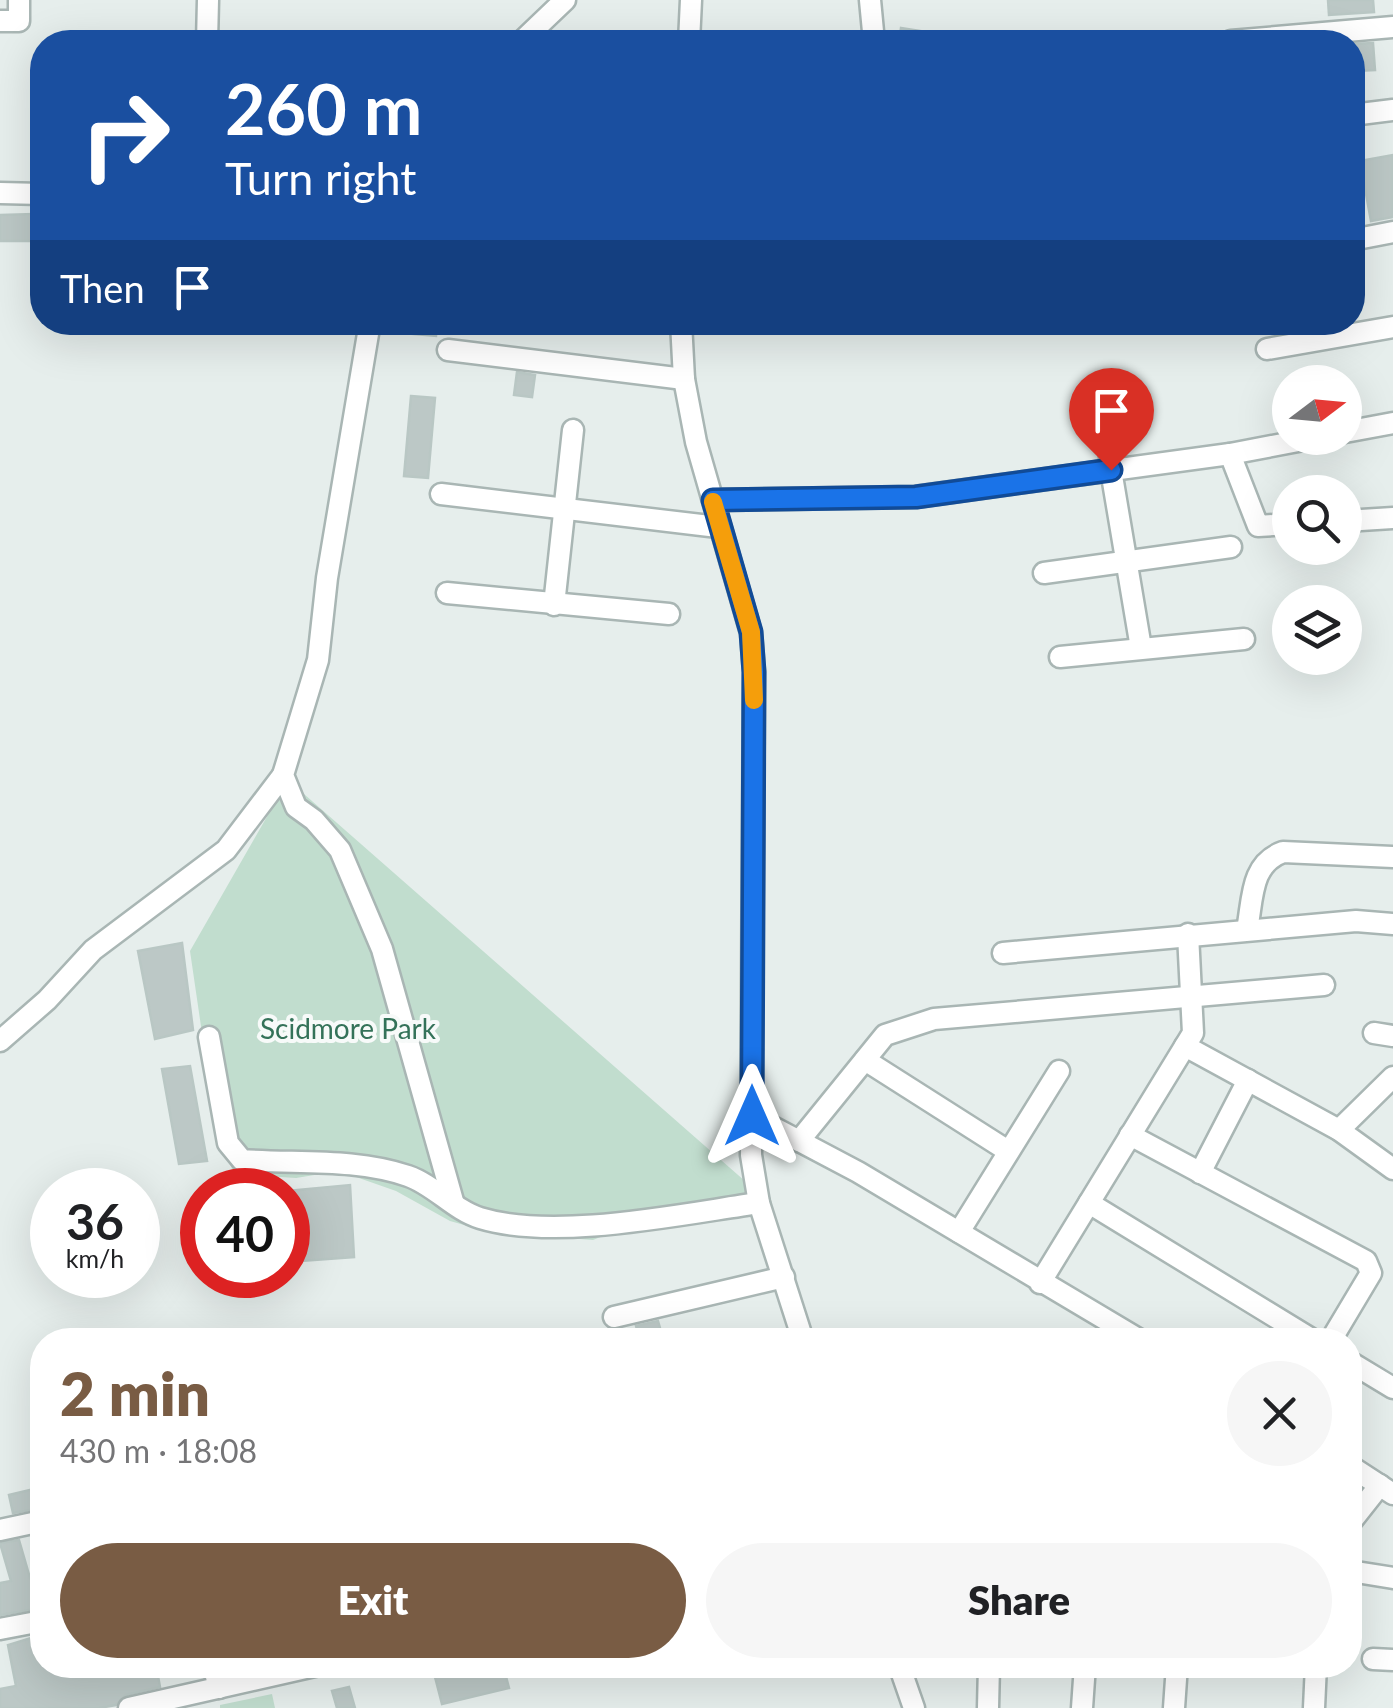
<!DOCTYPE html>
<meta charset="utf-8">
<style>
:root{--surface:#fff;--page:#f6f6f6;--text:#202124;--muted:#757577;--accent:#795c44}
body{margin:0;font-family:Lato,sans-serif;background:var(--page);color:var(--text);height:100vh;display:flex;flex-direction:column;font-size:38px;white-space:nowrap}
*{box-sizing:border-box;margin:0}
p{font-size:32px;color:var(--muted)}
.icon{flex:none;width:55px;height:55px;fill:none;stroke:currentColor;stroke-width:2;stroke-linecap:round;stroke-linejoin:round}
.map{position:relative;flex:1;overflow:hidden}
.drawer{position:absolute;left:30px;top:1328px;width:1332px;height:350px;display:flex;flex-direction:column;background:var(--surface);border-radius:40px;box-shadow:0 10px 40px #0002}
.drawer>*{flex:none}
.hud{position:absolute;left:30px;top:30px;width:1335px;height:305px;border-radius:40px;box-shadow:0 10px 40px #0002;background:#1a4fa0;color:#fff;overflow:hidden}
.needle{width:65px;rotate:74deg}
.buttons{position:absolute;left:1272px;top:365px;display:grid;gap:20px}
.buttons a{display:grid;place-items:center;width:90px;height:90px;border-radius:50%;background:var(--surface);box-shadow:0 10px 40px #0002;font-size:50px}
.speed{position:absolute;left:30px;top:1168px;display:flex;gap:20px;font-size:50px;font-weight:700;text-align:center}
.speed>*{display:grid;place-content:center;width:130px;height:130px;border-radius:50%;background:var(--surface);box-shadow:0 10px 40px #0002;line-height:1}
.speed small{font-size:25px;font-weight:400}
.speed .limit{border:15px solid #d22;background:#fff;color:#111}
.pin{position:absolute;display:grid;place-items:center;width:85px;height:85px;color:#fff;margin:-102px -42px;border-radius:50% 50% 50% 0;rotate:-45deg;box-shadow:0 0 10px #0007}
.pin .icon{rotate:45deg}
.me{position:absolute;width:110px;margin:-55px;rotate:0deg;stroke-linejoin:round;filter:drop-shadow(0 0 8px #0008)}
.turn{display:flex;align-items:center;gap:35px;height:210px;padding:0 30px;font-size:45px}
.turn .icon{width:130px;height:130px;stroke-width:2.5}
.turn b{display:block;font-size:70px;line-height:85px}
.then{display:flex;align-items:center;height:95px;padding:0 30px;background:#0003;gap:20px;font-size:38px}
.round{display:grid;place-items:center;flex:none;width:105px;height:105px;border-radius:52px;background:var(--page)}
.overview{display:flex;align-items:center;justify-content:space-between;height:170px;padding:0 30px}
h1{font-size:60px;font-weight:800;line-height:75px;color:var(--accent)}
.primary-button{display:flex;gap:20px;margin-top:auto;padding:20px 30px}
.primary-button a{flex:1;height:115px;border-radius:60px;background:var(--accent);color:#fff;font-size:40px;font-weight:800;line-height:115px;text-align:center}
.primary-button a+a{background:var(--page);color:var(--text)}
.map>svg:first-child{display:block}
.green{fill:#c1ddce}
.building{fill:#bcc8c6;stroke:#b9c7c4;stroke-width:2.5}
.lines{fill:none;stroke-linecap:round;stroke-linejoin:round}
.minor-casing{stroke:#a9b6b4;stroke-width:25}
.minor{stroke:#fff;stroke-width:20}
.route-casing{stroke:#114b97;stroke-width:25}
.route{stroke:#1a73e8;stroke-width:18}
.slow{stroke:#f59e0b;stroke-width:18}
.labels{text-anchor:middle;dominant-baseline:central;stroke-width:8;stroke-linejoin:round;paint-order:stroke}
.park-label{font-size:28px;fill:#347259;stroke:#f7faf9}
</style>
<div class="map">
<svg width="1393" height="1708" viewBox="0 0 1393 1708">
<rect width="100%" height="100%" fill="#e6eeec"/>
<!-- green -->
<g class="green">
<path d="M288,780L754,1189L719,1219L642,1220L593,1240L489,1232L450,1221L396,1191L339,1171L296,1178L233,1174L203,1040L190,951Z"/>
<path d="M272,1694L275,1708H220V1705Z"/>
</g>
<!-- building -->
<g class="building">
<path d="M1328,0H1373L1374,12L1329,15Z"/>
<path d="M901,28L946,35V42H899Z"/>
<path d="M1373,43L1375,70L1355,71L1352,44Z"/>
<path d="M1393,155V217L1371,221L1360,161Z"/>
<path d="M34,214L35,241H0V215Z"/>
<path d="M392,322H437L436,336L392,332Z"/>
<path d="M517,372L535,375L532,397L514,395Z"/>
<path d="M411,396L435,398L428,478L404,476Z"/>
<path d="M182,943L193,1030L155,1039L138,951Z"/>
<path d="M190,1066L207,1161L179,1164L162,1069Z"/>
<path d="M350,1185L354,1257L288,1262V1191Z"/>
<path d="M658,1321L662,1335L640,1340L636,1326Z"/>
<path d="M42,1487V1508L13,1513L9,1495Z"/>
<path d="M19,1540L30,1578L42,1576V1608L0,1615V1583L11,1581L0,1543Z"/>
<path d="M41,1635L42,1665H94L95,1671L120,1665H156L160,1687L126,1695L116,1705L99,1708H0V1689L16,1686L8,1645Z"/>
<path d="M447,1665H503L509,1688L442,1704L433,1669Z"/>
<path d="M349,1687L355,1708H337L332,1691Z"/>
</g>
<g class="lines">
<defs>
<g id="minor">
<path d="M870,0L874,42"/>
<path d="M0,21H19V0"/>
<path d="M1231,41L1393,27"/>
<path d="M207,42L208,0"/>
<path d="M521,42L565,0"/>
<path d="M689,42L691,0"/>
<path d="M1352,115L1393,110"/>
<path d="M0,193L42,194"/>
<path d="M1352,240L1393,232"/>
<path d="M370,322L327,578L318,660L283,775L296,807L314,820L340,850L382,949L453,1201"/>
<path d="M681,322L684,379L696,442L751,633L754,672L751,1155L759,1203L803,1340"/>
<path d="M1267,349L1393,327"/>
<path d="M448,350L684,379"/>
<path d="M1105,397L1111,470L1141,648"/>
<path d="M1345,432L1393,423"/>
<path d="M1230,454L1258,526L1290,524"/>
<path d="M441,494L718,527"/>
<path d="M713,500L915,497L1230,454L1314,438"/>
<path d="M1345,521L1393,518"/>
<path d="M1044,573L1231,547"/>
<path d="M447,593L669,614"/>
<path d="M554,605L573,430"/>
<path d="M1060,657L1244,639"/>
<path d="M1247,930C1253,899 1250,864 1283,852L1393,857"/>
<path d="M1003,953L1356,921L1393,924"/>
<path d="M1374,1033L1393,1036"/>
<path d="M209,1037L228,1143L242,1160C298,1164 355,1158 408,1176C434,1185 454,1210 480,1218C555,1241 681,1214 759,1203"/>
<path d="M0,1041L47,1000L93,950L226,850L283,775"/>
<path d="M1185,1046L1339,1130L1393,1169"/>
<path d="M865,1060L1008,1151"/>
<path d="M752,1116L858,1172L1140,1340"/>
<path d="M1339,1130L1393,1077"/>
<path d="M1130,1135L1366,1261L1371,1273L1331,1340"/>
<path d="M799,1141L885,1035L934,1019L1324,985"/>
<path d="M1200,1173L1248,1080"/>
<path d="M1089,1203L1313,1340"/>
<path d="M959,1232L1059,1071"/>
<path d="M1040,1283L1193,1033L1188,934"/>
<path d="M614,1317L784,1277"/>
<path d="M1350,1362L1393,1388"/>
<path d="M1350,1466L1393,1494"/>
<path d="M1350,1523L1380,1485"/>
<path d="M0,1530L42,1521"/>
<path d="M1350,1571L1393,1578"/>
<path d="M0,1629L42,1621"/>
<path d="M1373,1659L1393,1660"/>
<path d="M213,1665L219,1688"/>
<path d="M899,1665L914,1708"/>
<path d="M129,1708L319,1665"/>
<path d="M988,1708L989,1665"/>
<path d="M1082,1708L1085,1665"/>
<path d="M1174,1708L1177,1665"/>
<path d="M1314,1708L1316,1665"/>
</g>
</defs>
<!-- minor casing -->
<use href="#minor" class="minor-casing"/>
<!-- minor -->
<use href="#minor" class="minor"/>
</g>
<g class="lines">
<defs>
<path id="route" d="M752,1116L754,672L751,632L713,500L916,497L1111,470"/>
</defs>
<!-- route casing -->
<use href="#route" class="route-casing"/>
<!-- route -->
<use href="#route" class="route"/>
<!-- slow -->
<path class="slow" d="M713,502L751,632L754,700"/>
</g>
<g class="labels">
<!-- park labels -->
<g class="park-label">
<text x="348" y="1028">Scidmore Park</text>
</g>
</g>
</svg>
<div class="buttons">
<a><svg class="needle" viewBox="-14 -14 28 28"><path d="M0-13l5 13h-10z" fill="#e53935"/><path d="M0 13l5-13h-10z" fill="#757577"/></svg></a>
<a><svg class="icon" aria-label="search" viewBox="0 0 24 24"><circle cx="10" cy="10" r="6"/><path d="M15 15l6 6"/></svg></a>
<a><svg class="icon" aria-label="layers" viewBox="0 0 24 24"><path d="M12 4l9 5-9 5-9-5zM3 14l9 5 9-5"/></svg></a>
</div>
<div class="speed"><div>36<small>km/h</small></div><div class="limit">40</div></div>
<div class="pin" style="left:1111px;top:470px;background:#d93025"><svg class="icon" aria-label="arrive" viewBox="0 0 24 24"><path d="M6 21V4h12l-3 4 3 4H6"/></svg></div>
<svg class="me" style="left:752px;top:1116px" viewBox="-20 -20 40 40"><path d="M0-17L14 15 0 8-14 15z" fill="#1a73e8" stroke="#fff" stroke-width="4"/></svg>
<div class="hud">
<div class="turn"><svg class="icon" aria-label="right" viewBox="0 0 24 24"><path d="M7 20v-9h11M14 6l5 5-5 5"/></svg><div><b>260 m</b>Turn right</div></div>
<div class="then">Then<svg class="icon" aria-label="arrive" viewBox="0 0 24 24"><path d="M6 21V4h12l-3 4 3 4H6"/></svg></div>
</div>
<section class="drawer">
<div class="overview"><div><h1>2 min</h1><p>430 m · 18:08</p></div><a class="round"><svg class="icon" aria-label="close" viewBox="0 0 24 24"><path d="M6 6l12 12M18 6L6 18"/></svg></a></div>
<div class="primary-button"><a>Exit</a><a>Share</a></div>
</section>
</div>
